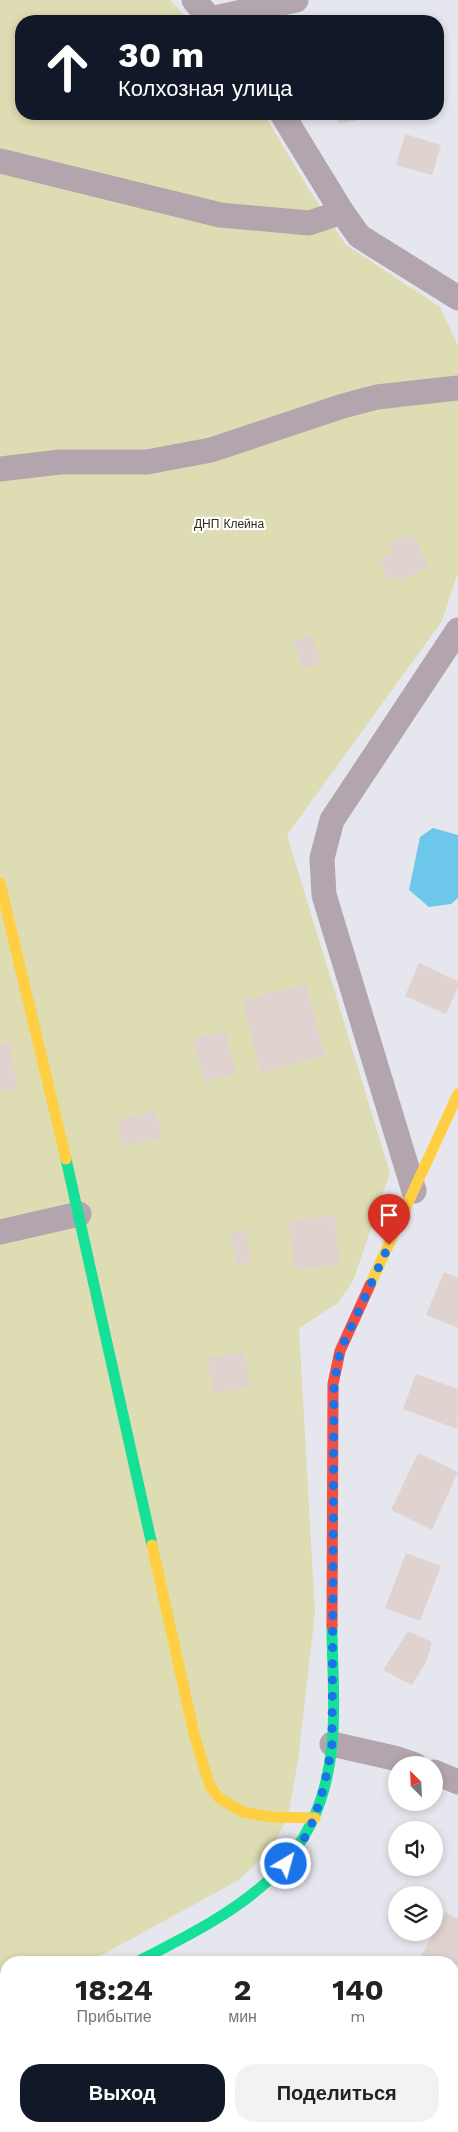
<!DOCTYPE html>
<html lang="ru">
<meta charset="utf-8">
<style>
:root{--surface:#fff;--page:#f2f2f2;--text:#222;--muted:#767676;--accent:#111827}
body{margin:0;font-family:"Work Sans",sans-serif;background:var(--page);color:var(--text);height:100vh;display:flex;flex-direction:column;font-size:19px;white-space:nowrap}
*{box-sizing:border-box;margin:0}
p{font-size:16px;color:var(--muted)}
.icon{flex:none;width:28px;height:28px;fill:none;stroke:currentColor;stroke-width:2;stroke-linecap:round;stroke-linejoin:round}
.map{position:relative;flex:1;overflow:hidden}
.sheet{position:absolute;left:0px;top:1956px;width:459px;height:176px;display:flex;flex-direction:column;background:var(--surface);border-radius:20px 20px 0 0;box-shadow:0 2px 8px #0003}
.sheet>*{flex:none}
.hud{position:absolute;left:15px;top:15px;width:429px;height:105px;border-radius:20px;box-shadow:0 2px 8px #0003;background:#111827;color:#fff;overflow:hidden}
.needle{width:32px;rotate:336deg}
.controls{position:absolute;left:388px;top:1756px;display:grid;gap:10px}
.controls a{display:grid;place-items:center;width:55px;height:55px;border-radius:50%;background:var(--surface);box-shadow:0 2px 8px #0003;font-size:25px}
.pin{position:absolute;display:grid;place-items:center;width:42px;height:42px;color:#fff;margin:-51px -21px;border-radius:50% 50% 50% 0;rotate:-45deg;box-shadow:0 0 5px #0007}
.pin .icon{rotate:45deg}
.me{position:absolute;width:55px;margin:-28px;rotate:37deg;stroke-linejoin:round;filter:drop-shadow(0 0 4px #0008)}
.turn{display:flex;align-items:center;gap:18px;height:105px;padding:0 20px;font-size:22px}
.turn .icon{width:65px;height:65px;stroke-width:2.5}
.turn b{display:block;font-size:35px;line-height:42px}
.eta{display:flex;justify-content:space-evenly;align-items:center;height:85px;text-align:center}
.eta b{font-size:30px;font-weight:700;line-height:35px}
.cta{display:flex;gap:10px;margin-top:auto;padding:10px 20px}
.cta a{flex:1;height:58px;border-radius:20px;background:var(--accent);color:#fff;font-size:20px;font-weight:700;line-height:58px;text-align:center}
.cta a+a{background:var(--page);color:var(--text)}
.map>svg:first-child{display:block}
.green{fill:#dddcb3}
.water{fill:#6dc7ea}
.building{fill:#e0d3cf}
.lines{fill:none;stroke-linecap:round;stroke-linejoin:round}
.street{stroke:#b3a5ad;stroke-width:25}
.fast{stroke:#16e098;stroke-width:11}
.slow{stroke:#ffcf43;stroke-width:11}
.jam{stroke:#f24e42;stroke-width:11}
.route{stroke:#1a73e8;stroke-width:9;stroke-dasharray:0 16.2}
.labels{text-anchor:middle;dominant-baseline:central;stroke-width:4.5;stroke-linejoin:round;paint-order:stroke}
.park-label{font-size:12px;fill:#2d2c15;stroke:#fff}
</style>
<div class="map">
<svg width="458" height="2132" viewBox="0 0 458 2132">
<rect width="100%" height="100%" fill="#e6e6ee"/>
<!-- green -->
<path class="green" d="M0,0H170L190,21H21V114H264L308,188L346,245L440,307L458,346V572L442,621L287,835L390,1173L353,1281L337,1304L299,1328L315,1613L298,1760L288,1817L270,1850L239,1880L89,1962H6V2008L0,2011Z"/>
<!-- water -->
<path class="water" d="M433,828L458,835V898L451,904L429,907L409,890L420,837Z"/>
<!-- building -->
<g class="building">
<path d="M337,114H362L363,119L339,124Z"/>
<path d="M405,134L441,145L432,175L396,165Z"/>
<path d="M413,533L429,567L398,581L395,576L388,580L380,560L393,554L388,544Z"/>
<path d="M312,634L321,663L302,669L293,641Z"/>
<path d="M419,963L458,981V987L446,1014L405,996Z"/>
<path d="M306,984L325,1056L261,1073L242,1000Z"/>
<path d="M225,1031L236,1073L204,1082L193,1039Z"/>
<path d="M10,1042L17,1089L0,1091V1044Z"/>
<path d="M156,1111L162,1138L123,1147L117,1120Z"/>
<path d="M334,1215L340,1265L294,1270L289,1221Z"/>
<path d="M245,1229L252,1261L237,1265L230,1232Z"/>
<path d="M444,1272L458,1278V1328L426,1315Z"/>
<path d="M244,1351L251,1386L214,1394L207,1358Z"/>
<path d="M416,1374L458,1389L457,1429L403,1409Z"/>
<path d="M418,1453L458,1472L432,1530L391,1510Z"/>
<path d="M406,1553L441,1566L420,1621L385,1608Z"/>
<path d="M408,1631L432,1642L427,1660L412,1685L383,1670Z"/>
<path d="M445,1912L458,1919V1964L452,1974V1962H418Z"/>
<path d="M452,2071L458,2074V2132H383L386,2126H452Z"/>
</g>
<g class="lines">
<!-- street -->
<g class="street">
<path d="M194,0L212,21"/>
<path d="M210,19L296,0"/>
<path d="M282,114L342,212L359,236L458,298"/>
<path d="M0,161L220,215L309,223L342,212"/>
<path d="M0,469L60,462H147L211,450L343,406L377,397L458,388"/>
<path d="M414,1191L324,895L322,858L332,820L458,630"/>
<path d="M0,1232L79,1214"/>
<path d="M332,1744L398,1759L415,1765"/>
<path d="M434,1772L458,1782"/>
<path d="M0,2040L6,2036"/>
<path d="M129,2126L132,2132"/>
</g>
<!-- fast -->
<g class="fast">
<path d="M66,1159L152,1545"/>
<path d="M137,1962C238,1910 320,1870 332,1745C336,1706 332,1665 332,1626"/>
</g>
<!-- slow -->
<g class="slow">
<path d="M0,883L66,1159"/>
<path d="M370,1285L458,1094"/>
<path d="M152,1545L195,1738L210,1786L219,1798L243,1812L271,1817L315,1818"/>
</g>
<!-- jam -->
<path class="jam" d="M332,1626L333,1384L340,1351L370,1285"/>
</g>
<g class="lines">
<!-- route -->
<path class="route" d="M286,1864C316,1831 325,1787 332,1744L334,1384L340,1351L389,1245"/>
</g>
<g class="labels">
<!-- park labels -->
<g class="park-label">
<text x="229" y="524">ДНП Клейна</text>
</g>
</g>
</svg>
<div class="controls">
<a><svg class="needle" viewBox="-14 -14 28 28"><path d="M0-13l5 13h-10z" fill="#e53935"/><path d="M0 13l5-13h-10z" fill="#767676"/></svg></a>
<a><svg class="icon" aria-label="sound" viewBox="0 0 24 24"><path d="M4 9h4l5-4v14l-5-4H4zM17 9q2 3 0 6"/></svg></a>
<a><svg class="icon" aria-label="layers" viewBox="0 0 24 24"><path d="M12 4l9 5-9 5-9-5zM3 14l9 5 9-5"/></svg></a>
</div>
<div class="pin" style="left:389px;top:1245px;background:#d93025"><svg class="icon" aria-label="arrive" viewBox="0 0 24 24"><path d="M6 21V4h12l-3 4 3 4H6"/></svg></div>
<svg class="me" style="left:286px;top:1864px" viewBox="-20 -20 40 40"><circle r="17" fill="#1a73e8" stroke="#fff" stroke-width="3"/><path d="M0-11L8 9 0 5-8 9z" fill="#fff"/></svg>
<div class="hud">
<div class="turn"><svg class="icon" aria-label="ahead" viewBox="0 0 24 24"><path d="M12 20V5M6 11l6-6 6 6"/></svg><div><b>30 m</b>Колхозная улица</div></div>
</div>
<section class="sheet">
<div class="eta">
<div><b>18:24</b><p>Прибытие</p></div>
<div><b>2</b><p>мин</p></div>
<div><b>140</b><p>m</p></div>
</div>
<div class="cta"><a>Выход</a><a>Поделиться</a></div>
</section>
</div>
